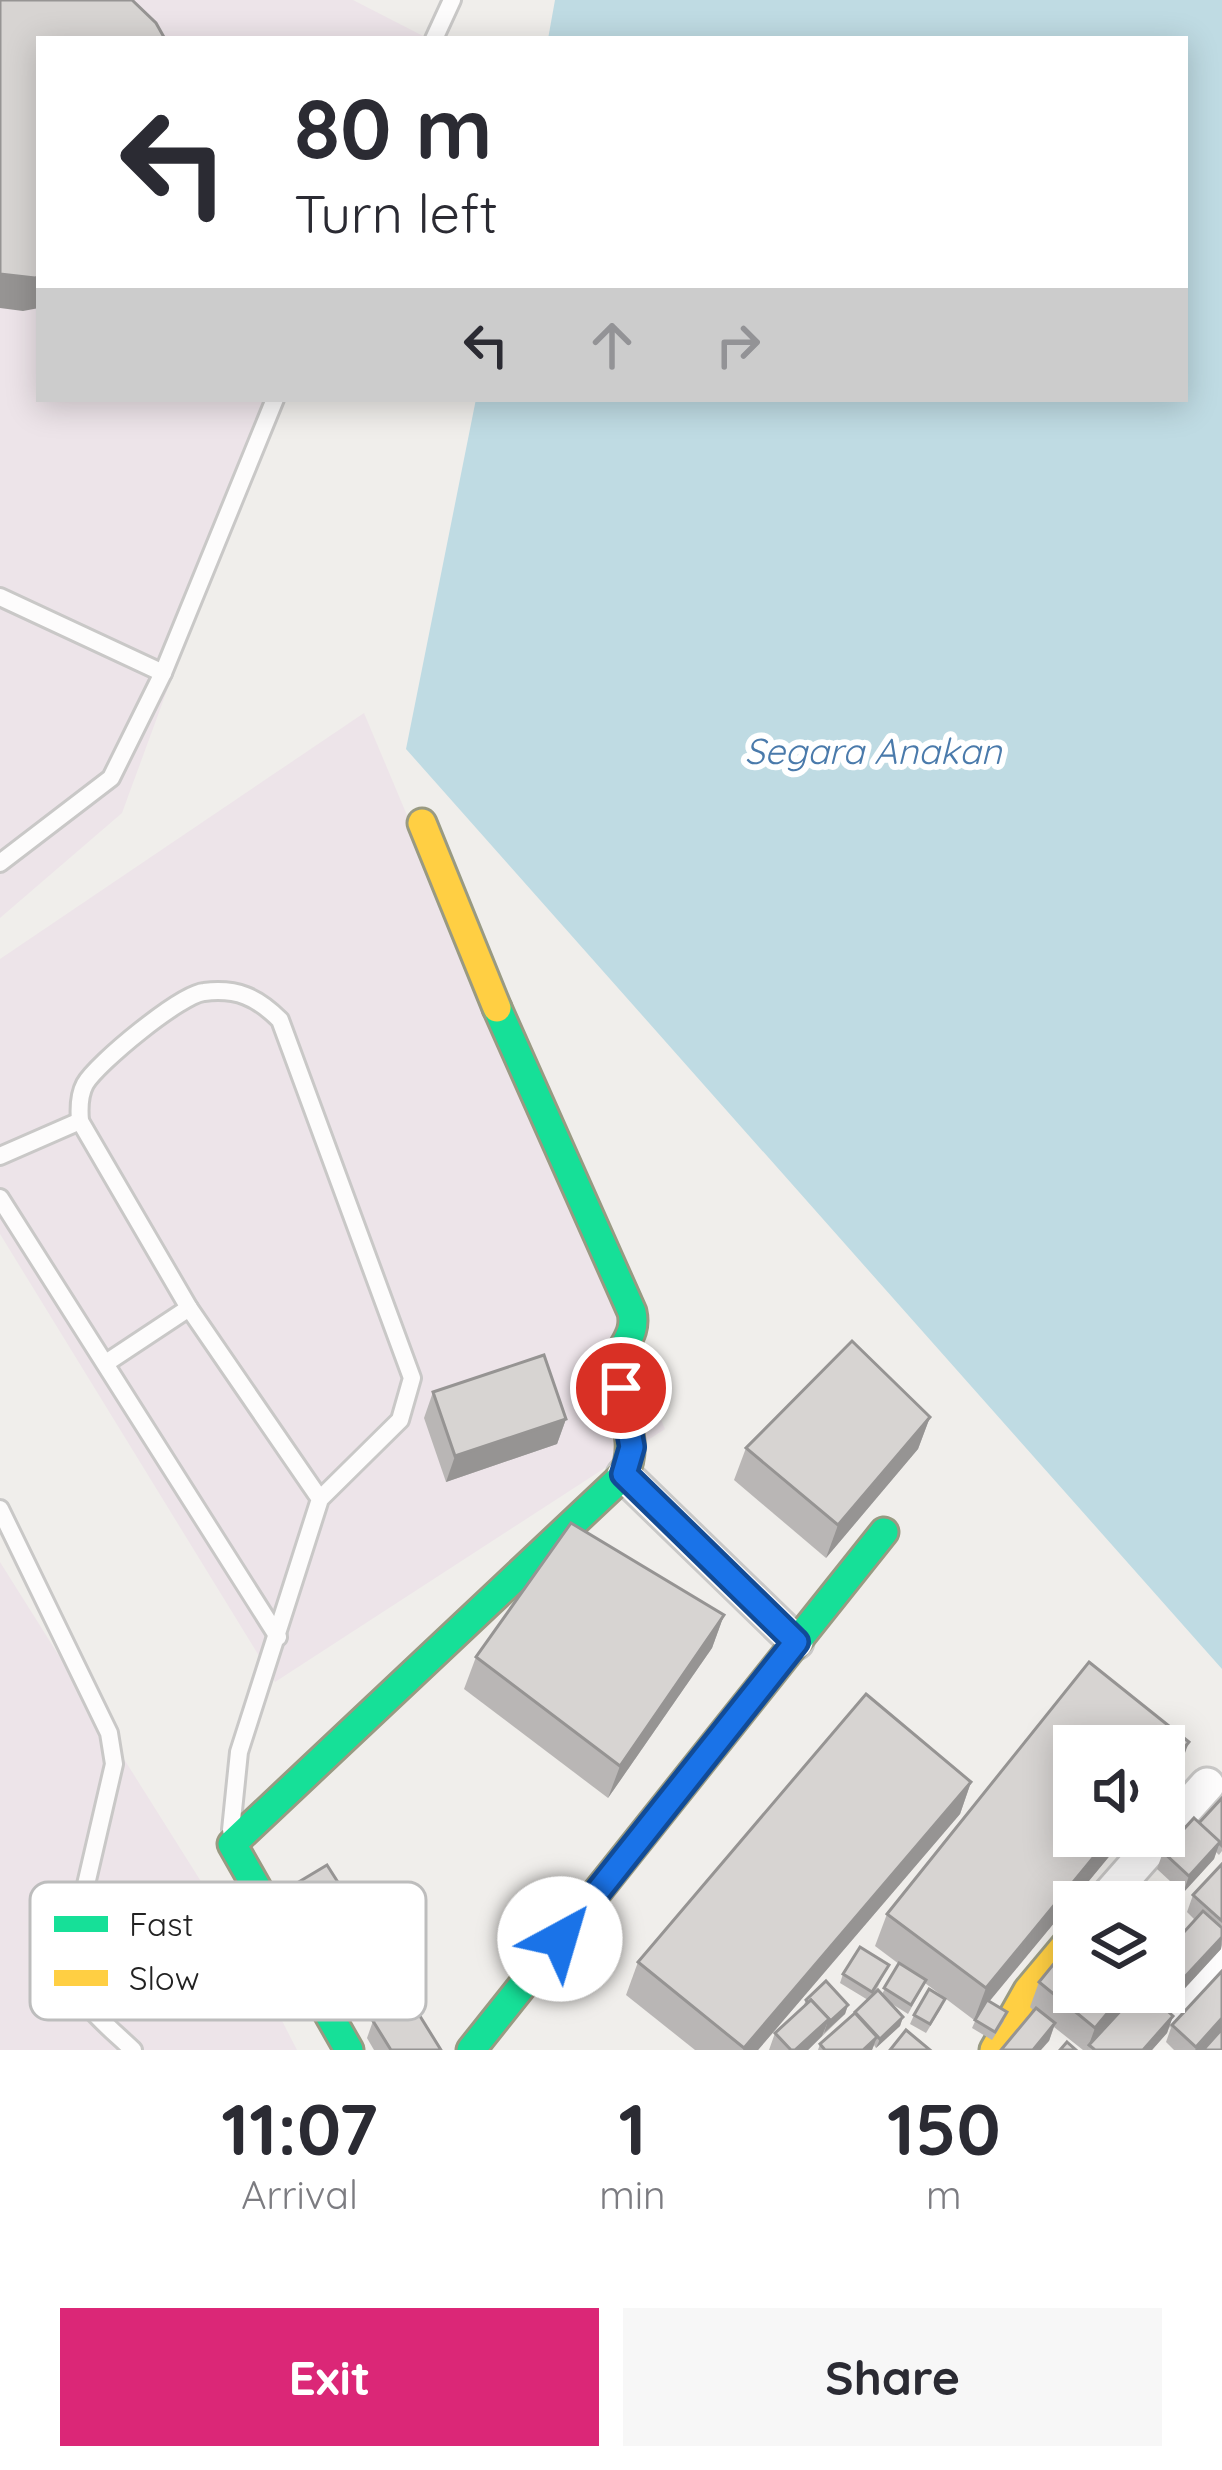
<!DOCTYPE html>
<style>
:root{--surface:#fff;--page:#f7f7f7;--text:#2b2b33;--muted:#7c7c81;--accent:#db2777}
body{margin:0;font-family:Quicksand,sans-serif;background:var(--page);color:var(--text);height:100vh;display:flex;flex-direction:column;font-size:45px;white-space:nowrap}
*{box-sizing:border-box;margin:0}
p{font-size:39px;color:var(--muted)}
.icon{flex:none;width:66px;height:66px;fill:none;stroke:currentColor;stroke-width:2;stroke-linecap:round;stroke-linejoin:round}
.map{position:relative;height:2050px;overflow:hidden}
.side{display:flex;flex-direction:column;background:var(--surface);flex:1}
.side>*{flex:none}
.banner{position:absolute;left:36px;top:36px;width:1152px;height:366px;border-radius:0px;box-shadow:0 6px 30px #0003;background:#fff;color:var(--text);overflow:hidden}
.controls{position:absolute;left:1053px;top:1725px;display:grid;gap:24px}
.controls a{display:grid;place-items:center;width:132px;height:132px;border-radius:0px;background:var(--surface);box-shadow:0 6px 30px #0003;font-size:60px}
.pin{position:absolute;display:grid;place-items:center;width:102px;height:102px;color:#fff;margin:-51px;border:6px solid #fff;border-radius:50%;box-shadow:0 3px 12px #0007}
.me{position:absolute;width:132px;margin:-66px;rotate:39deg;stroke-linejoin:round;filter:drop-shadow(0 0 9px #0008)}
.turn{display:flex;align-items:center;gap:42px;height:252px;padding:0 60px;font-size:54px}
.turn .icon{width:156px;height:156px;stroke-width:2.5}
.turn b{display:block;font-size:84px;line-height:102px}
.lanes{display:flex;align-items:center;height:114px;padding:0 60px;background:#0003;justify-content:center;gap:60px;direction:ltr}
.lanes .off{opacity:.35}
.eta{display:flex;justify-content:space-evenly;align-items:center;height:204px;text-align:center}
.eta b{font-size:72px;font-weight:800;line-height:84px}
.action{display:flex;gap:24px;margin-top:auto;padding:24px 60px}
.action a{flex:1;height:138px;border-radius:0px;background:var(--accent);color:#fff;font-size:48px;font-weight:800;line-height:138px;text-align:center}
.action a+a{background:var(--page);color:var(--text)}
.map>svg:first-child{display:block}
.industrial{fill:#ede4e9}
.water{fill:#bfdbe3}
.lines{fill:none;stroke-linecap:round;stroke-linejoin:round}
.lane-casing{stroke:#c9c8c7;stroke-width:22}
.street-casing{stroke:#c9c8c7;stroke-width:39}
.fast-casing{stroke:#999a82;stroke-width:33}
.slow-casing{stroke:#999a82;stroke-width:33}
.lane{stroke:#fdfcfc;stroke-width:16}
.street{stroke:#fdfcfc;stroke-width:33}
.fast{stroke:#16e098;stroke-width:27}
.slow{stroke:#ffcf43;stroke-width:27}
.wall{fill:#b9b6b5}
.shaded-wall{fill:#969493}
.building{fill:#d7d4d2;stroke:#969493;stroke-width:3}
.route-casing{stroke:#114b97;stroke-width:30}
.route{stroke:#1a73e8;stroke-width:21}
.labels{text-anchor:middle;dominant-baseline:central;stroke-width:12;stroke-linejoin:round;paint-order:stroke}
.water-label{font-size:36px;font-style:italic;fill:#4a7aab;stroke:#fff}
.key{fill:#fff;stroke:#bdbdbd;stroke-width:3}
.key-label{font-size:33px;fill:#222}
</style>
<div class="map">
<svg width="1222" height="2050" viewBox="0 0 1222 2050">
<rect width="100%" height="100%" fill="#f0eeeb"/>
<!-- industrial -->
<g class="industrial">
<path d="M0,0H353L429,39H39V399H274L122,813L0,918Z"/>
<path d="M364,713L665,1429L275,1682L0,1234V959Z"/>
<path d="M0,1562L224,1918L191,1941L218,1983L253,1964L297,2050H0Z"/>
</g>
<!-- water -->
<path class="water" d="M555,0H1222V1669L406,749L476,399H1185V39H548Z"/>
<g class="lines">
<defs>
<g id="lane">
<path d="M434,39L452,0"/>
<path d="M0,597L163,673"/>
<path d="M0,863L111,778L163,673L275,399"/>
<path d="M0,1156L80,1121"/>
<path d="M0,1198L278,1637"/>
<path d="M106,1363L189,1308"/>
<path d="M0,1509L109,1733L114,1764L68,1962C73,2001 106,2024 133,2050"/>
<path d="M231,1830L239,1752L320,1499L189,1308L80,1121C79,1109 79,1095 85,1084C97,1063 181,994 204,992C237,988 257,997 280,1020L412,1378L400,1420L320,1499"/>
</g>
<g id="street">
<path d="M624,1475L796,1642"/>
<path d="M1164,1833L1207,1785"/>
<path d="M1103,1902L1161,1836"/>
<path d="M1141,1992L1158,2008H1172L1222,1956"/>
</g>
<g id="fast">
<path d="M349,2050L232,1844L624,1475C641,1438 618,1410 616,1373C615,1348 638,1339 632,1312L497,1008"/>
<path d="M471,2050L884,1532"/>
</g>
<g id="slow">
<path d="M422,823L497,1008"/>
<path d="M994,2050L1028,1990L1074,1935"/>
</g>
</defs>
<!-- lane casing -->
<use href="#lane" class="lane-casing"/>
<!-- street casing -->
<use href="#street" class="street-casing"/>
<!-- fast casing -->
<use href="#fast" class="fast-casing"/>
<!-- slow casing -->
<use href="#slow" class="slow-casing"/>
<!-- lane -->
<use href="#lane" class="lane"/>
<!-- street -->
<use href="#street" class="street"/>
<!-- fast -->
<use href="#fast" class="fast"/>
<!-- slow -->
<use href="#slow" class="slow"/>
</g>
<!-- wall -->
<g class="wall">
<path d="M433,1392L566,1419L557,1444L446,1482L424,1418Z"/>
<path d="M930,1417L918,1449L826,1558L734,1480L746,1448Z"/>
<path d="M724,1615L712,1648L608,1798L464,1689L476,1657Z"/>
<path d="M1177,1775L989,2001L1004,2021L992,2040L972,2028L977,2017L974,2020L925,1983L908,2014L889,2002L903,2017L900,2026L876,2048L874,2045L872,2050H818L820,2044L868,2000L840,1983L843,1974L889,1965L873,1996L882,1994L899,1964L875,1946L887,1914Z"/>
<path d="M971,1782L960,1814L758,2050H695L626,1995L638,1962Z"/>
<path d="M1222,1798V1851L1219,1855L1216,1852L1214,1859L1183,1893L1157,1869L1163,1852L1199,1823Z"/>
<path d="M1222,1864V1945L1221,1949L1175,1999L1164,1989V1954L1195,1920L1187,1912L1193,1895Z"/>
<path d="M297,1883L341,1887L339,1894L366,1916L360,1932L377,1960L350,1977L335,1954L338,1946L327,1953L309,1925L314,1910L307,1915L294,1892Z"/>
<path d="M203,1925L250,1960L220,1979L196,1942Z"/>
<path d="M356,1973L391,2000L371,2012L353,1982Z"/>
<path d="M1039,1982L1133,1996L1123,2008L1173,2016L1167,2033L1152,2050H1083L1054,2027L1049,2041L1034,2011L1030,2007Z"/>
<path d="M806,2000L848,2005L845,2014L808,2050H769L775,2033L803,2007Z"/>
<path d="M942,2007L926,2033L910,2024L914,2015Z"/>
<path d="M373,2021L441,2050H374L367,2038Z"/>
<path d="M1172,2025L1203,2050H1174L1166,2042Z"/>
</g>
<!-- shaded-wall -->
<g class="shaded-wall">
<path d="M0,274L39,277V308L23,311L0,308Z"/>
<path d="M930,1417L918,1449L826,1558L838,1525Z"/>
<path d="M566,1419L557,1444L446,1482L455,1456Z"/>
<path d="M724,1615L712,1648L608,1798L620,1766Z"/>
<path d="M1189,1742L1177,1775L1164,1790V1772Z"/>
<path d="M971,1782L960,1814L758,2050H743Z"/>
<path d="M1111,1836H1126L974,2020L986,1988Z"/>
<path d="M1220,1842L1214,1859L1183,1893L1189,1876Z"/>
<path d="M341,1887L338,1896L307,1915L311,1906Z"/>
<path d="M366,1916L359,1934L327,1953L333,1936Z"/>
<path d="M1222,1937L1221,1949L1175,1999L1181,1981Z"/>
<path d="M257,1943L250,1960L220,1979L226,1961Z"/>
<path d="M381,1952L377,1960L350,1977L353,1968Z"/>
<path d="M394,1991L391,2000L371,2012L374,2003Z"/>
<path d="M1125,1992H1134L1091,2047L1089,2045L1087,2050L1095,2028Z"/>
<path d="M848,2005L845,2014L824,2033L827,2024Z"/>
<path d="M1173,2016L1167,2033L1152,2050H1143Z"/>
<path d="M903,2017L900,2026L876,2048L880,2039Z"/>
<path d="M1222,2018V2029L1203,2050H1195Z"/>
<path d="M829,2019L822,2036L808,2050H795Z"/>
<path d="M1055,2023L1049,2041L1041,2050H1033Z"/>
<path d="M877,2037L872,2050H863Z"/>
</g>
<!-- building -->
<g class="building">
<path d="M0,0H132L156,23L165,39H39V277L35,278L0,274Z"/>
<path d="M852,1341L930,1417L838,1525L746,1448Z"/>
<path d="M544,1355L566,1419L455,1456L433,1392Z"/>
<path d="M571,1523L724,1615L620,1766L476,1657Z"/>
<path d="M1089,1662L1189,1742L1164,1772V1746H1074V1836H1111L986,1988L887,1914Z"/>
<path d="M866,1694L971,1782L744,2048L638,1962Z"/>
<path d="M1222,1798V1846L1199,1823Z"/>
<path d="M1194,1818L1220,1842L1189,1876L1163,1852Z"/>
<path d="M1222,1864V1921L1193,1895Z"/>
<path d="M327,1865L341,1887L311,1906L297,1883Z"/>
<path d="M1203,1911L1222,1928V1937L1181,1981L1164,1966V1954Z"/>
<path d="M1074,1939V1992H1125L1095,2028L1039,1982Z"/>
<path d="M860,1947L889,1965L872,1992L843,1974Z"/>
<path d="M899,1963L926,1980L911,2005L884,1988Z"/>
<path d="M1222,1971V2018L1196,2047L1172,2025Z"/>
<path d="M826,1981L848,2005L827,2024L829,2019L811,2000L808,2003L806,2000Z"/>
<path d="M929,1989L945,1999L930,2024L914,2015Z"/>
<path d="M878,1990L903,2017L880,2039L855,2012Z"/>
<path d="M1138,1992H1147L1173,2016L1143,2050H1095L1089,2045Z"/>
<path d="M410,2000L441,2050H391L373,2021Z"/>
<path d="M811,2000L829,2019L795,2050H791L775,2033Z"/>
<path d="M987,2000L1007,2012L995,2032L975,2020Z"/>
<path d="M1036,2008L1055,2023L1033,2050H1001Z"/>
<path d="M855,2013L877,2037L863,2050H825L820,2044Z"/>
<path d="M1222,2029V2050H1204V2049Z"/>
<path d="M906,2030L930,2050H890Z"/>
<path d="M1067,2042L1076,2050H1060Z"/>
</g>
<g class="lines">
<defs>
<path id="route" d="M560,1939L796,1642L624,1474L632,1447L621,1388"/>
</defs>
<!-- route casing -->
<use href="#route" class="route-casing"/>
<!-- route -->
<use href="#route" class="route"/>
</g>
<g class="labels">
<!-- water labels -->
<g class="water-label">
<text x="873" y="750">Segara Anakan</text>
</g>
</g>
<!-- legend -->
<rect x="30" y="1882" width="396" height="138" rx="18" class="key"/>
<rect x="54" y="1916" width="54" height="16" fill="#16e098"/>
<rect x="54" y="1970" width="54" height="16" fill="#ffcf43"/>
<g class="key-label">
<text x="129" y="1936">Fast</text>
<text x="129" y="1990">Slow</text>
</g>
</svg>
<div class="controls">
<a><svg class="icon" aria-label="sound" viewBox="0 0 24 24"><path d="M4 9h4l5-4v14l-5-4H4zM17 9q2 3 0 6"/></svg></a>
<a><svg class="icon" aria-label="layers" viewBox="0 0 24 24"><path d="M12 4l9 5-9 5-9-5zM3 14l9 5 9-5"/></svg></a>
</div>
<div class="pin" style="left:621px;top:1388px;background:#d93025"><svg class="icon" aria-label="arrive" viewBox="0 0 24 24"><path d="M6 21V4h12l-3 4 3 4H6"/></svg></div>
<svg class="me" style="left:560px;top:1939px" viewBox="-20 -20 40 40"><circle r="19" fill="#fff"/><path d="M0-13L10 11 0 6-10 11z" fill="#1a73e8"/></svg>
<div class="banner">
<div class="turn"><svg class="icon" aria-label="left" viewBox="0 0 24 24"><path d="M17 20v-9H6M10 6l-5 5 5 5"/></svg><div><b>80 m</b>Turn left</div></div>
<div class="lanes"><svg class="icon" aria-label="left" viewBox="0 0 24 24"><path d="M17 20v-9H6M10 6l-5 5 5 5"/></svg><svg class="icon off" aria-label="ahead" viewBox="0 0 24 24"><path d="M12 20V5M6 11l6-6 6 6"/></svg><svg class="icon off" aria-label="right" viewBox="0 0 24 24"><path d="M7 20v-9h11M14 6l5 5-5 5"/></svg></div>
</div>
</div>
<section class="side">
<div class="eta">
<div><b>11:07</b><p>Arrival</p></div>
<div><b>1</b><p>min</p></div>
<div><b>150</b><p>m</p></div>
</div>
<div class="action"><a>Exit</a><a>Share</a></div>
</section>
